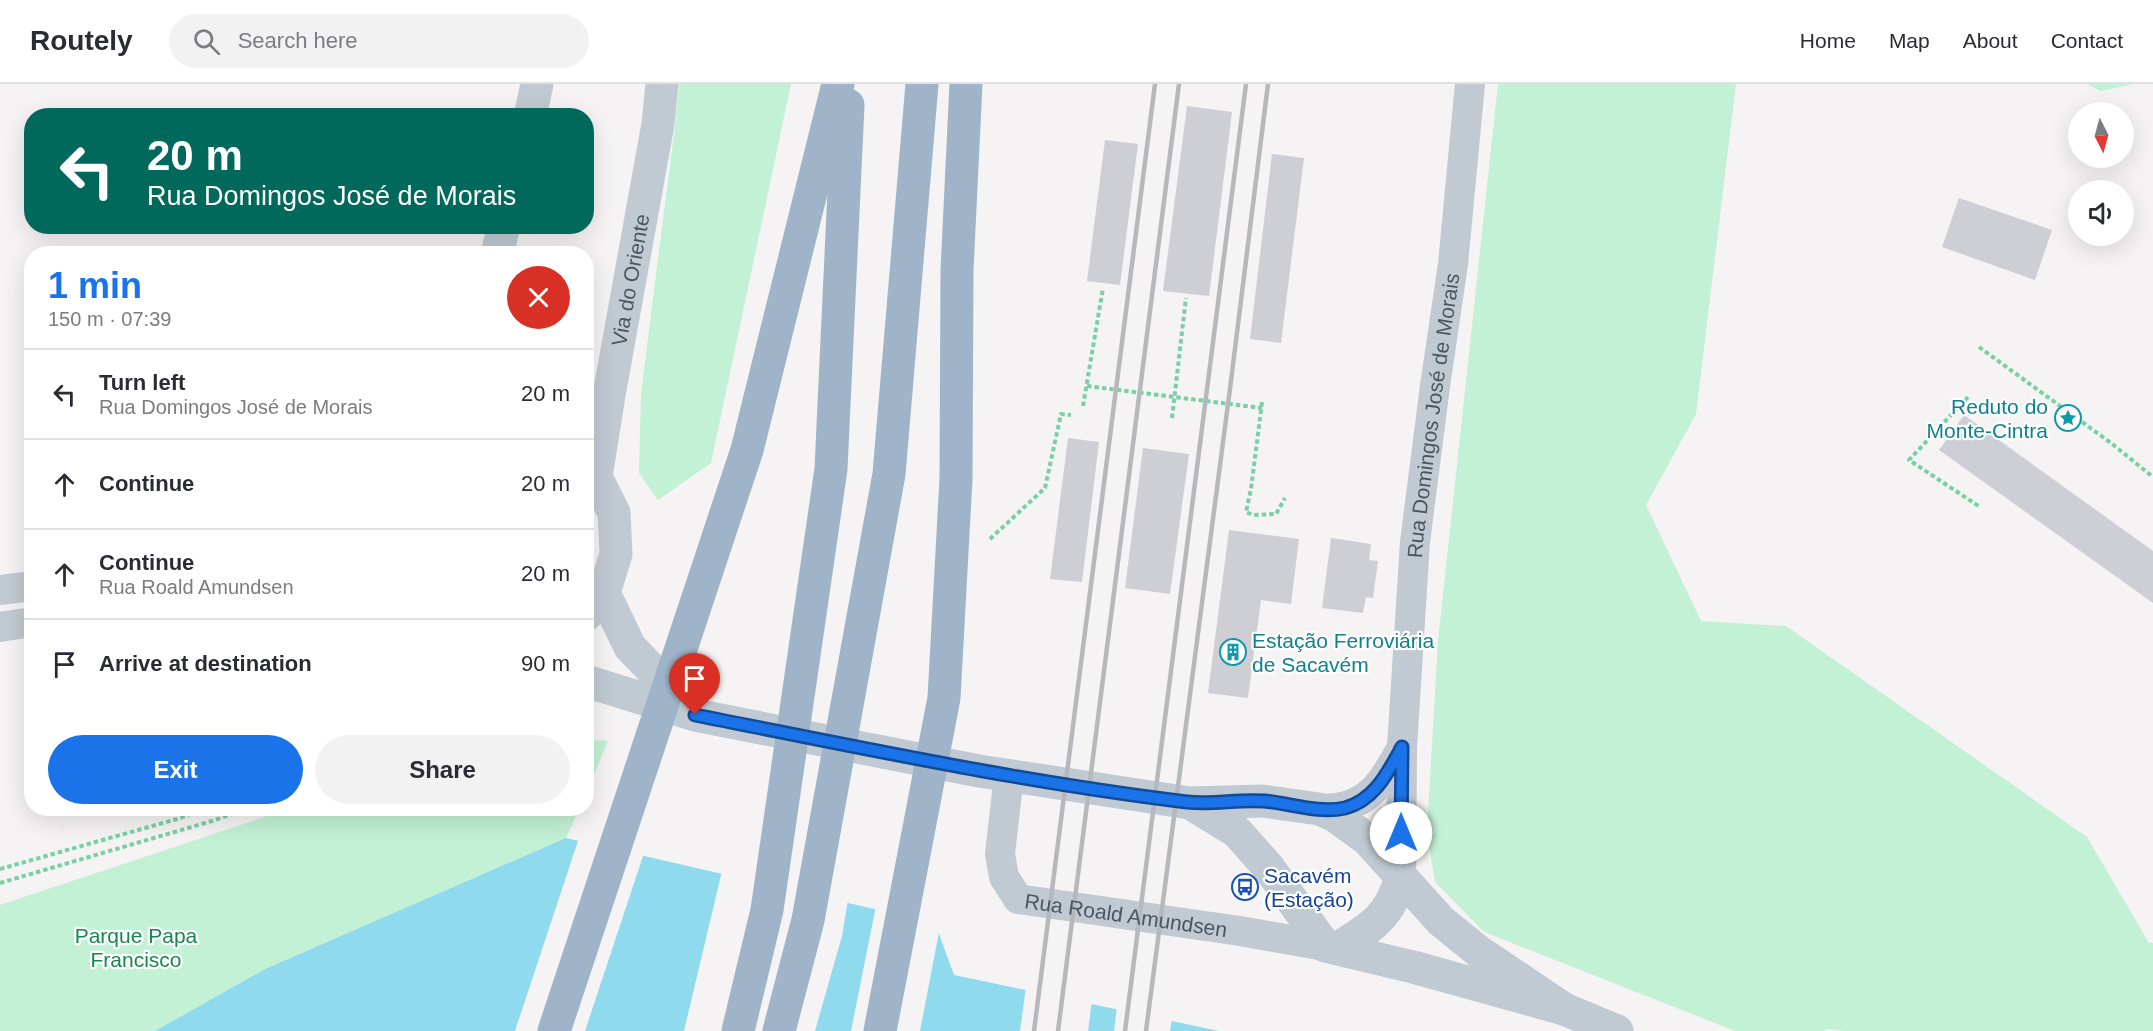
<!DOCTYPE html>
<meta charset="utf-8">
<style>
:root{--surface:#fff;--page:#f2f2f3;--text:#2b2b33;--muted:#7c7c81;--line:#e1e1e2;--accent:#1a73e8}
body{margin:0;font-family:Arial,sans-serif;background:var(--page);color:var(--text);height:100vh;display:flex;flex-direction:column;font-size:22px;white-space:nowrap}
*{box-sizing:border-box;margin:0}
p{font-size:20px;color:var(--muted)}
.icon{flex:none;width:33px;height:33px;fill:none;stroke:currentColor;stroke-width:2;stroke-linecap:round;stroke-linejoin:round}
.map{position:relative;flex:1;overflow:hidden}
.side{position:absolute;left:24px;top:162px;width:570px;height:570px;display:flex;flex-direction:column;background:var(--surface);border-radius:24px;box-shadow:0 6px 24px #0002}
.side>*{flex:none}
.guide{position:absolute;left:24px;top:24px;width:570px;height:126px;border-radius:24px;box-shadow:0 6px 24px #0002;background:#00695c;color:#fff;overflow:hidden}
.needle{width:39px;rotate:174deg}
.fabs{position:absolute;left:2068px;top:18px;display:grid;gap:12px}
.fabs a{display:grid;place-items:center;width:66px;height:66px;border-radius:50%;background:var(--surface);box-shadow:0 6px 24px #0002;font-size:30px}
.pin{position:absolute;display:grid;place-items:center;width:51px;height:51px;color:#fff;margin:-62px -26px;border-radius:50% 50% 50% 0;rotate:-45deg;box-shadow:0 0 6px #0007}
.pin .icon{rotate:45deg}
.me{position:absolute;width:66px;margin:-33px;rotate:0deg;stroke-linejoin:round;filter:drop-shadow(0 0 4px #0008)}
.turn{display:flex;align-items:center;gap:21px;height:126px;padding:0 24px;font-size:27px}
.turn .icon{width:78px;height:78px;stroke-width:2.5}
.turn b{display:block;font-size:42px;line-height:51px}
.round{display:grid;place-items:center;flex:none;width:63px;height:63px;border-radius:32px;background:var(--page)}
.summary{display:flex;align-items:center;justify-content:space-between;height:102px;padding:0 24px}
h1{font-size:36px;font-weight:800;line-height:45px;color:var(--accent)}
.primary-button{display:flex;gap:12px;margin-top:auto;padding:12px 24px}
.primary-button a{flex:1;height:69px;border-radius:36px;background:var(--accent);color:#fff;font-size:24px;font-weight:800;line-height:69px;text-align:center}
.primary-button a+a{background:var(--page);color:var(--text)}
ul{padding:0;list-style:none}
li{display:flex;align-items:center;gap:18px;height:90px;padding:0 24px;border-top:2px solid var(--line)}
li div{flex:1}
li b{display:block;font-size:22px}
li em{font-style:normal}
header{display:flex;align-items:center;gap:36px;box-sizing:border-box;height:84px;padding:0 30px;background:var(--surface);border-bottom:2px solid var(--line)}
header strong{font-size:28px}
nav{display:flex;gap:33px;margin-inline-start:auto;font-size:21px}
.search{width:420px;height:54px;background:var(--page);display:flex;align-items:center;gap:15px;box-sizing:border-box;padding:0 21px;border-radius:33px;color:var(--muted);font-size:22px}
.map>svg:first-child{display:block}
.green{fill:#c3f1d5}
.water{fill:#90daee}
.pier{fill:#f5f3f3}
.building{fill:#cdcfd5}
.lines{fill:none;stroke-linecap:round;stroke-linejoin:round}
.path{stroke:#7ad0a6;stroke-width:4;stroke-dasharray:4.5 3;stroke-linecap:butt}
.minor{stroke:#c1cad2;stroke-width:30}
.tertiary{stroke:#c1cad2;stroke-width:33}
.trunk{stroke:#9fb4c9;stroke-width:33}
.rail{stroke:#b5b8bd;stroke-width:4.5}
.route-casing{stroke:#114b97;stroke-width:15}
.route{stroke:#1a73e8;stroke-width:10}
.labels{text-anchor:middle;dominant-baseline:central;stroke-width:4.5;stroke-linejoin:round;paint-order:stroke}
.street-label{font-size:21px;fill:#4a5661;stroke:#fff}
.culture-label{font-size:21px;fill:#0d838f;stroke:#fff;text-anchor:end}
.transit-label{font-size:21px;fill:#164399;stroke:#fff;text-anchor:start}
.park-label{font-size:21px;fill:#17864f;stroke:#fff}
</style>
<header>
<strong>Routely</strong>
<div class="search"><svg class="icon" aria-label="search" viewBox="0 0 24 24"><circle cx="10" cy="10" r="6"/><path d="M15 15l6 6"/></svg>Search here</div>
<nav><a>Home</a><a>Map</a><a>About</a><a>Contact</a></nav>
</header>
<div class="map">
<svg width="2153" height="947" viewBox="0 0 2153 947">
<rect width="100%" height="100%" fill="#f5f3f3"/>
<!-- green -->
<g class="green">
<path d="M679,0H791L711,379L658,416L639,389L641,309L675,42Z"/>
<path d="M1498,0H1736L1696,330L1646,421L1701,537L1786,542L2087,753L2149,859H2153V947H1844L1827,945L1825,947H1735L1484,848L1435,798L1427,748L1438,557Z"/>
<path d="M2087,0H2134L2101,7Z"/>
<path d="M587,656L608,657L587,707L586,656Z"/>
<path d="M288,725H579L566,754L265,885L155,947H0V821Z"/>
</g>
<!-- water -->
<path class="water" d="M566,754L935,839L954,891L1219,947H155L265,885Z"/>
<!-- pier -->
<g class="pier">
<path d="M579,754L644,769L585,947H515Z"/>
<path d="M722,787L848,816L842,852L815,947H684Z"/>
<path d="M876,822L936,836L940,843L920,947H851Z"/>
<path d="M1026,903L1092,917L1088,947H1020Z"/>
<path d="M1117,922L1172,934L1170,947H1114Z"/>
</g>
<!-- building -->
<g class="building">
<path d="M1187,22L1232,28L1209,212L1163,207Z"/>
<path d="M1105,56L1138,60L1120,201L1087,197Z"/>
<path d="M1272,70L1304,74L1281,259L1250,255Z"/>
<path d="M1959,114L2052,146L2035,196L1942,163Z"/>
<path d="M1964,331L2153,467V519L1939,366Z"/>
<path d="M1068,354L1099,358L1082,498L1050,495Z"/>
<path d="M1143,364L1189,370L1170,510L1125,504Z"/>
<path d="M1229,446L1299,455L1291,520L1261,516L1248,614L1208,609Z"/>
<path d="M1331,454L1371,460L1369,476L1378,477L1373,514L1366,513L1363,529L1322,524Z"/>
<path d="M1243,794L1253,807L1248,811L1238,799Z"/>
</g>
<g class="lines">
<!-- path -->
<g class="path">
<path d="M1979,263L2111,359L2153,393"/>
<path d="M1087,302L1262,324"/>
<path d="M1968,313L1909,376L1980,423"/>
<path d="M1262,318L1251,405L1246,428L1253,431L1276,430L1285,414"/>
<path d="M1083,322L1103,204"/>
<path d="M1172,334L1186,214"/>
<path d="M990,455L1045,404L1061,330L1071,331"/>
<path d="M0,785L177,735L207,724"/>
<path d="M0,799L212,737L248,724"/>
</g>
<!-- minor -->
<g class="minor">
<path d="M0,506L32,502"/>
<path d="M0,543L32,538"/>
<path id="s1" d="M1009,691L1000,770L1004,793L1018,815L1240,847L1325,862"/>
<path d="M1319,725C1367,726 1381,701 1402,663"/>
<path id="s2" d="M1401,792L1402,663L1415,458L1435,302L1453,180L1470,0"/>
</g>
<!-- tertiary -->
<g class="tertiary">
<path d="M530,32L537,0"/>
<path d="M497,170L504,142"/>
<path d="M586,384L596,393L614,429L616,470L604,509L586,531"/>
<path id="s3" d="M596,393L609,311L658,40L662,0"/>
<path d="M604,509L630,563L686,621"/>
<path d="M586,597L695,631L979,687L1190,719L1262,717L1319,725L1335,732L1367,755L1441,837L1478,867L1564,925"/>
<path d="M1190,719L1237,748L1269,784L1325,862L1413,883L1564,925L1617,947"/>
<path d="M1338,864C1372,843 1391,832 1401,792"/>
</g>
<!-- trunk -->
<g class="trunk">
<path d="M554,947L747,366L838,0"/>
<path d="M738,947L767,826L831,385L848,21"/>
<path d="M779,947L808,836L889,390L922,0"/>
<path d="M880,947L944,614L956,395L957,186L966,0"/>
</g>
<!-- rail -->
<g class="rail">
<path d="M1034,947L1155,0"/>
<path d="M1058,947L1179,0"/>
<path d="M1125,947L1246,0"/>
<path d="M1146,947C1187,631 1230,316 1268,0"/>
</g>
</g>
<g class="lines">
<defs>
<path id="route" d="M695,631C858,663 1021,698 1187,718C1212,721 1238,715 1264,717C1290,719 1318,730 1345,724C1375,716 1388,688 1402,663L1401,749"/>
</defs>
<!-- route casing -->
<use href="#route" class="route-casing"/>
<!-- route -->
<use href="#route" class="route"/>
</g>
<!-- icons -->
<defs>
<symbol id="sight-ring" viewBox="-11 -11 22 22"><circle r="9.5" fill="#fff" stroke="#0f9aa8" stroke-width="1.5"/><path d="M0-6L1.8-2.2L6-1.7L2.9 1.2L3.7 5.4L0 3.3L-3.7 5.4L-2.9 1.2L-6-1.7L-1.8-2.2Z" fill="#0f9aa8"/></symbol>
<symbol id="building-ring" viewBox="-11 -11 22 22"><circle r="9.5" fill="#fff" stroke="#0f9aa8" stroke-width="1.5"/><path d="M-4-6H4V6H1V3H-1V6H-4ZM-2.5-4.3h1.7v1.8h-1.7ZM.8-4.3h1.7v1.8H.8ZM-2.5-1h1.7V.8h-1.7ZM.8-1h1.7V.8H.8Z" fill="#0f9aa8"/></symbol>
<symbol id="bus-ring" viewBox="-11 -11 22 22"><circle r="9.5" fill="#fff" stroke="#1a4fb4" stroke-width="1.5"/><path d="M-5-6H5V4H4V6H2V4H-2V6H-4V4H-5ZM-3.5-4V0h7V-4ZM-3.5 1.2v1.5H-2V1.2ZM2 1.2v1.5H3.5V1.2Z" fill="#1a4fb4"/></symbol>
</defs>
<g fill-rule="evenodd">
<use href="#sight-ring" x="2053" y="319" width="30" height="30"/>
<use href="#building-ring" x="1218" y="553" width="30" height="30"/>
<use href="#bus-ring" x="1230" y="788" width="30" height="30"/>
</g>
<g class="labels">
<!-- street labels -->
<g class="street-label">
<text stroke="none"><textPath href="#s3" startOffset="200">Via do Oriente</textPath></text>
<text stroke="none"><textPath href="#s2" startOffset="462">Rua Domingos José de Morais</textPath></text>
<text stroke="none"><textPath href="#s1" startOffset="238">Rua Roald Amundsen</textPath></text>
</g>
<!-- culture labels -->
<g class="culture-label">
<text x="2048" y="322">Reduto do<tspan x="2048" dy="24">Monte-Cintra</tspan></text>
<text x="1252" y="556" text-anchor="start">Estação Ferroviária<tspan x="1252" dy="24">de Sacavém</tspan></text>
</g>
<!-- transit labels -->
<g class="transit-label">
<text x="1264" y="791">Sacavém<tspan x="1264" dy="24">(Estação)</tspan></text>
</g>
<!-- park labels -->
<g class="park-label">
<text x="136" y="851">Parque Papa<tspan x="136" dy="24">Francisco</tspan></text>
</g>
</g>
</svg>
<div class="fabs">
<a><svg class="needle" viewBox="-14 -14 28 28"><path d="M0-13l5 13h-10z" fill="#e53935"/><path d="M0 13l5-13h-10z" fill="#7c7c81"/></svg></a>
<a><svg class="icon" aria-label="sound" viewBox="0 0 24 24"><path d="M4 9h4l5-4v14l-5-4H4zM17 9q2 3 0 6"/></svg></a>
</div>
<div class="pin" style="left:695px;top:631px;background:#d93025"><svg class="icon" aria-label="arrive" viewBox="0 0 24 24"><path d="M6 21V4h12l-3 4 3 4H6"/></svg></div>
<svg class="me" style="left:1401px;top:749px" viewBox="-20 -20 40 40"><circle r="19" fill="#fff"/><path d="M0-13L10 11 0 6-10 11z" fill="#1a73e8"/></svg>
<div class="guide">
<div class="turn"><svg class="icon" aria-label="left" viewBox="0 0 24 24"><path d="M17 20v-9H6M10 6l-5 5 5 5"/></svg><div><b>20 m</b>Rua Domingos José de Morais</div></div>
</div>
<section class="side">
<div class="summary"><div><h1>1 min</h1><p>150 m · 07:39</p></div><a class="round" style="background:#d93025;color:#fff"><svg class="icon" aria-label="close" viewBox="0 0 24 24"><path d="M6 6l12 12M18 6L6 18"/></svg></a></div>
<ul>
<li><svg class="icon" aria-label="left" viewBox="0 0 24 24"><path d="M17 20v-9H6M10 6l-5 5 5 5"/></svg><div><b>Turn left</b><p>Rua Domingos José de Morais</p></div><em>20 m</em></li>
<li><svg class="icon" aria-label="ahead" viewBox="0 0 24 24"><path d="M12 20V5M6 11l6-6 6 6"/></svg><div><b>Continue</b></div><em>20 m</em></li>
<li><svg class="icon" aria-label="ahead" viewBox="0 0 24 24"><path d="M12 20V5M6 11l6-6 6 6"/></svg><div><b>Continue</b><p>Rua Roald Amundsen</p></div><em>20 m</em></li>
<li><svg class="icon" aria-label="arrive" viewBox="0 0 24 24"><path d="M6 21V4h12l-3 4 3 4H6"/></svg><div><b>Arrive at destination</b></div><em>90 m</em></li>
</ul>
<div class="primary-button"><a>Exit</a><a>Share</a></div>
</section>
</div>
